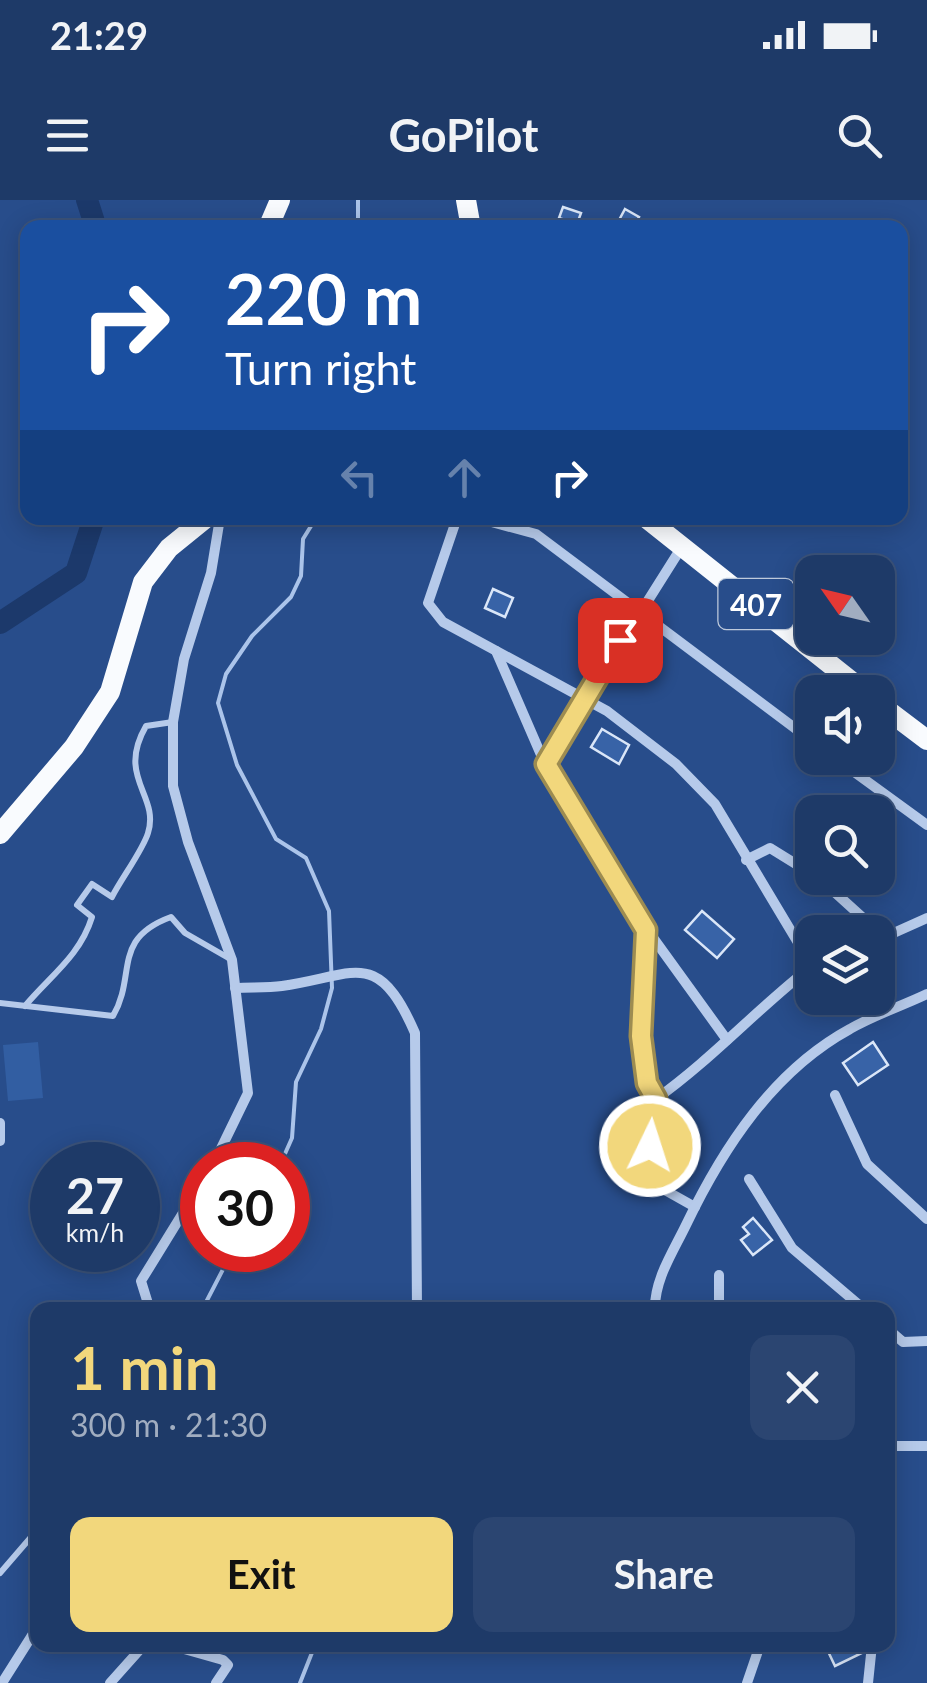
<!DOCTYPE html>
<meta charset="utf-8">
<style>
:root{--surface:#1e3a68;--page:#2b4571;--text:#f1f3f6;--muted:#a1adc0;--line:#3c547c;--accent:#f2d77c}
body{margin:0;font-family:Lato,sans-serif;background:var(--page);color:var(--text);height:100vh;display:flex;flex-direction:column;font-size:38px;white-space:nowrap}
*{box-sizing:border-box;margin:0}
p{font-size:32px;color:var(--muted)}
.icon{flex:none;width:55px;height:55px;fill:none;stroke:currentColor;stroke-width:2;stroke-linecap:round;stroke-linejoin:round}
.map{position:relative;flex:1;overflow:hidden}
.details{position:absolute;left:30px;top:1102px;width:865px;height:350px;display:flex;flex-direction:column;background:var(--surface);border-radius:20px;box-shadow:0 5px 25px #0003,0 0 0 2px var(--line)}
.details>*{flex:none}
.guide{position:absolute;left:20px;top:20px;width:888px;height:305px;border-radius:20px;box-shadow:0 5px 25px #0003,0 0 0 2px var(--line);background:#1a4fa0;color:#fff;overflow:hidden}
.needle{width:65px;rotate:304deg}
.buttons{position:absolute;left:795px;top:355px;display:grid;gap:20px}
.buttons a{display:grid;place-items:center;width:100px;height:100px;border-radius:20px;background:var(--surface);box-shadow:0 5px 25px #0003,0 0 0 2px var(--line);font-size:50px}
.speed{position:absolute;left:30px;top:942px;display:flex;gap:20px;font-size:50px;font-weight:700;text-align:center}
.speed>*{display:grid;place-content:center;width:130px;height:130px;border-radius:50%;background:var(--surface);box-shadow:0 5px 25px #0003,0 0 0 2px var(--line);line-height:1}
.speed small{font-size:25px;font-weight:400}
.speed .limit{border:15px solid #d22;background:#fff;color:#111}
.pin{position:absolute;display:grid;place-items:center;width:85px;height:85px;color:#fff;margin:-42px;border-radius:20px;box-shadow:0 5px 15px #0006}
.me{position:absolute;width:110px;margin:-55px;rotate:4deg;stroke-linejoin:round;filter:drop-shadow(0 0 8px #0008)}
.turn{display:flex;align-items:center;gap:35px;height:210px;padding:0 40px;font-size:45px}
.turn .icon{width:130px;height:130px;stroke-width:2.5}
.turn b{display:block;font-size:70px;line-height:85px}
.lanes{display:flex;align-items:center;height:95px;padding:0 40px;background:#0003;justify-content:center;gap:50px;direction:ltr}
.lanes .off{opacity:.35}
.round{display:grid;place-items:center;flex:none;width:105px;height:105px;border-radius:20px;background:var(--page)}
.summary{display:flex;align-items:center;justify-content:space-between;height:170px;padding:0 40px}
h1{font-size:60px;font-weight:700;line-height:75px;color:var(--accent)}
.action{display:flex;gap:20px;margin-top:auto;padding:20px 40px}
.action a{flex:1;height:115px;border-radius:20px;background:var(--accent);color:#111;font-size:40px;font-weight:700;line-height:115px;text-align:center}
.action a+a{background:var(--page);color:var(--text)}
.status{display:flex;justify-content:space-between;align-items:center;height:70px;padding:0 50px;background:var(--surface);direction:ltr}
.status svg{height:28px;fill:currentColor}
header{display:flex;justify-content:space-between;align-items:center;height:130px;padding:0 40px;background:var(--surface);font-size:45px;font-weight:700}
.map>svg:first-child{display:block}
.green{fill:#325ea2}
.lines{fill:none;stroke-linecap:round;stroke-linejoin:round}
.stream{stroke:#abc4ea;stroke-width:4}
.river{stroke:#1c396b;stroke-width:22}
.building{fill:#3863a7;stroke:#dae6f8;stroke-width:2.5}
.service{stroke:#b6caea;stroke-width:6}
.minor{stroke:#b6caea;stroke-width:10}
.primary{stroke:#f9fbfe;stroke-width:20}
.route-casing{stroke:#9d8c51;stroke-width:25}
.route{stroke:#f2d77c;stroke-width:18}
.labels{text-anchor:middle;dominant-baseline:central;stroke-width:10;stroke-linejoin:round;paint-order:stroke}
.shield{fill:#284d8b;stroke:#becadc;stroke-width:2.5}
.shield-label{font-size:30px;font-weight:bold;fill:#fff}
</style>
<div class="status"><b>21:29</b><svg viewBox="0 0 49 12"><path d="M0 12V9h3v3zM5 12V6h3v6zM10 12V3h3v9zM15 12V0h3v12zM26 1h20v11H26zM47 4h2v5h-2z"/></svg></div>
<header><svg class="icon" aria-label="menu" viewBox="0 0 24 24"><path d="M4 6h16M4 12h16M4 18h16"/></svg>GoPilot<svg class="icon" aria-label="search" viewBox="0 0 24 24"><circle cx="10" cy="10" r="6"/><path d="M15 15l6 6"/></svg></header>
<div class="map">
<svg width="927" height="1483" viewBox="0 0 927 1483">
<rect width="100%" height="100%" fill="#284d8b"/>
<!-- green -->
<path class="green" d="M38,842L43,898L8,901L3,845Z"/>
<g class="lines">
<!-- stream -->
<g class="stream">
<path d="M358,0V28"/>
<path d="M280,965L292,938L296,882L321,829L332,788L329,711L306,658L276,639L237,565L218,503L226,474L252,436L291,397L301,376L303,339L316,318"/>
<path d="M202,1110L233,1050"/>
<path d="M300,1483L315,1445"/>
</g>
<!-- river -->
<g class="river">
<path d="M87,0L96,28"/>
<path d="M0,423L76,373L94,318"/>
</g>
</g>
<!-- building -->
<g class="building">
<path d="M563,7L581,13L577,24L559,18Z"/>
<path d="M625,9L639,17L633,28L618,22Z"/>
<path d="M493,389L513,398L505,417L485,408Z"/>
<path d="M602,529L629,545L619,564L591,547Z"/>
<path d="M702,711L734,739L717,758L685,730Z"/>
<path d="M873,842L888,865L858,885L843,863Z"/>
<path d="M753,1018L772,1040L753,1055L741,1040L749,1034L743,1027Z"/>
<path d="M825,1445H858L862,1453L835,1466Z"/>
</g>
<g class="lines">
<!-- service -->
<g class="service">
<path d="M0,803L113,816C137,775 111,739 171,717L185,733L232,760"/>
<path d="M25,806C50,776 80,756 92,717L77,705L92,684L112,697C121,679 143,650 148,633C160,595 116,578 146,526L173,522"/>
<path d="M0,1373L38,1329"/>
</g>
<!-- minor -->
<g class="minor">
<path d="M457,318L428,403L443,422L607,511L676,564L715,604L812,766"/>
<path d="M477,318L536,334L812,541"/>
<path d="M496,451L545,564L633,710L727,840"/>
<path d="M835,558L927,625"/>
<path d="M545,564L683,345"/>
<path d="M746,660L770,648L812,674"/>
<path d="M819,678L884,737"/>
<path d="M646,731C644,785 630,850 656,899"/>
<path d="M878,740L927,718"/>
<path d="M235,788C251,787 267,788 282,786C355,776 377,746 415,833L417,1110"/>
<path d="M835,895L867,964L927,1019"/>
<path d="M0,923V941"/>
<path d="M213,965L248,893L232,760L188,642L173,586V522L184,459L211,373L220,318"/>
<path d="M749,979L792,1048L865,1110"/>
<path d="M695,1007L663,989L651,946L656,899C712,859 758,808 812,766"/>
<path d="M150,1110L141,1081L202,982"/>
<path d="M655,1110C654,1080 673,1052 686,1025C723,948 773,871 850,829C874,815 902,806 927,794"/>
<path d="M719,1110V1075"/>
<path d="M888,1129L903,1142L927,1141"/>
<path d="M888,1246H927"/>
<path d="M170,1445L223,1460L228,1465L216,1483"/>
<path d="M2,1483L38,1426"/>
<path d="M110,1483L144,1445"/>
<path d="M747,1483L760,1445"/>
<path d="M868,1483L872,1445"/>
</g>
<!-- primary -->
<g class="primary">
<path d="M466,0L471,28"/>
<path d="M268,28L280,0"/>
<path d="M646,318L865,492"/>
<path d="M878,503L927,540"/>
<path d="M0,634L74,547L110,492L143,382L169,348L206,318"/>
</g>
</g>
<g class="lines">
<defs>
<path id="route" d="M620,440L546,564L646,730L641,836L647,883L656,899L650,946"/>
</defs>
<!-- route casing -->
<use href="#route" class="route-casing"/>
<!-- route -->
<use href="#route" class="route"/>
</g>
<g class="labels">
<!-- shield labels -->
<rect class="shield" x="718.5" y="379" width="75" height="50" rx="8"/>
<g class="shield-label">
<text x="756" y="404">407</text>
</g>
</g>
</svg>
<div class="buttons">
<a><svg class="needle" viewBox="-14 -14 28 28"><path d="M0-13l5 13h-10z" fill="#e53935"/><path d="M0 13l5-13h-10z" fill="#a1adc0"/></svg></a>
<a><svg class="icon" aria-label="sound" viewBox="0 0 24 24"><path d="M4 9h4l5-4v14l-5-4H4zM17 9q2 3 0 6"/></svg></a>
<a><svg class="icon" aria-label="search" viewBox="0 0 24 24"><circle cx="10" cy="10" r="6"/><path d="M15 15l6 6"/></svg></a>
<a><svg class="icon" aria-label="layers" viewBox="0 0 24 24"><path d="M12 4l9 5-9 5-9-5zM3 14l9 5 9-5"/></svg></a>
</div>
<div class="speed"><div>27<small>km/h</small></div><div class="limit">30</div></div>
<div class="pin" style="left:620px;top:440px;background:#d93025"><svg class="icon" aria-label="arrive" viewBox="0 0 24 24"><path d="M6 21V4h12l-3 4 3 4H6"/></svg></div>
<svg class="me" style="left:650px;top:946px" viewBox="-20 -20 40 40"><circle r="17" fill="#f2d77c" stroke="#fff" stroke-width="3"/><path d="M0-11L8 9 0 5-8 9z" fill="#fff"/></svg>
<div class="guide">
<div class="turn"><svg class="icon" aria-label="right" viewBox="0 0 24 24"><path d="M7 20v-9h11M14 6l5 5-5 5"/></svg><div><b>220 m</b>Turn right</div></div>
<div class="lanes"><svg class="icon off" aria-label="left" viewBox="0 0 24 24"><path d="M17 20v-9H6M10 6l-5 5 5 5"/></svg><svg class="icon off" aria-label="ahead" viewBox="0 0 24 24"><path d="M12 20V5M6 11l6-6 6 6"/></svg><svg class="icon" aria-label="right" viewBox="0 0 24 24"><path d="M7 20v-9h11M14 6l5 5-5 5"/></svg></div>
</div>
<section class="details">
<div class="summary"><div><h1>1 min</h1><p>300 m · 21:30</p></div><a class="round"><svg class="icon" aria-label="close" viewBox="0 0 24 24"><path d="M6 6l12 12M18 6L6 18"/></svg></a></div>
<div class="action"><a>Exit</a><a>Share</a></div>
</section>
</div>
